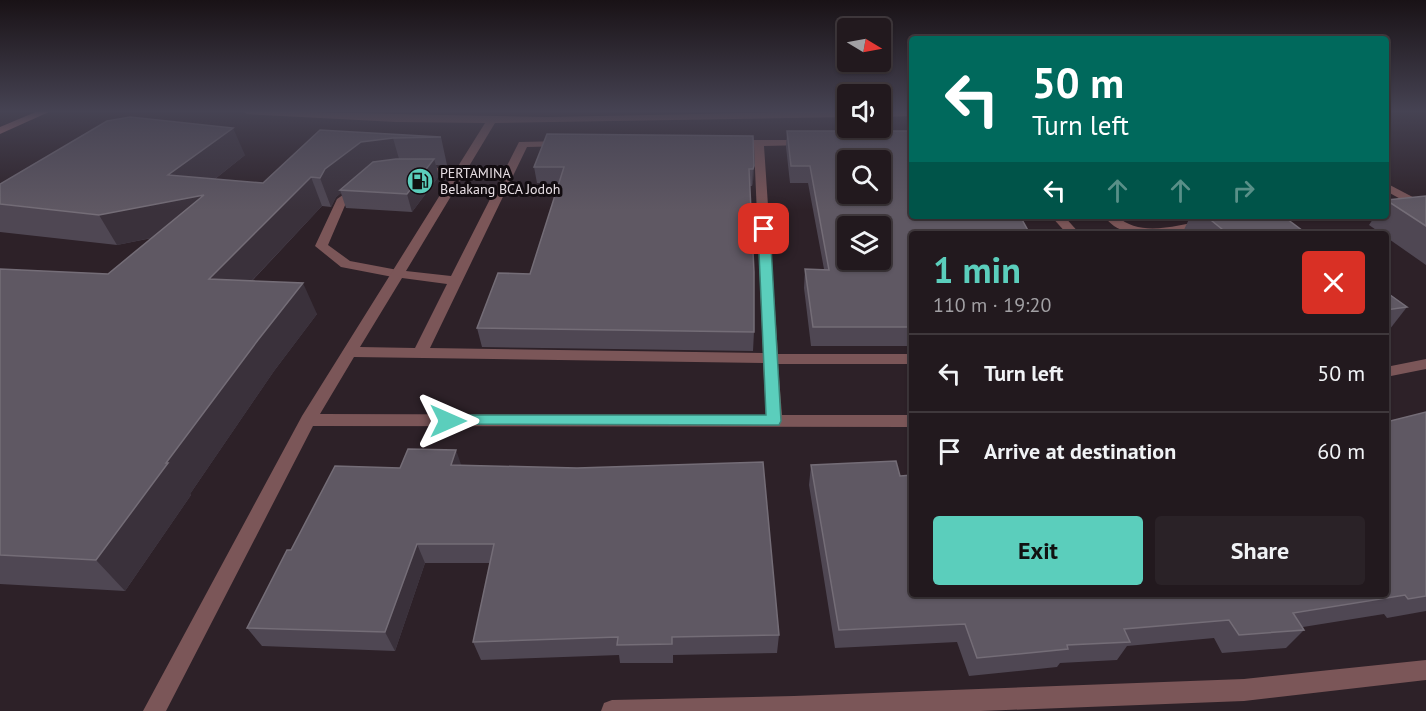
<!DOCTYPE html>
<meta charset="utf-8">
<style>
:root{--surface:#22191e;--page:#2a2227;--text:#f1f3f6;--muted:#a2a0a4;--line:#3f383c;--accent:#5bcebc}
body{margin:0;font-family:"PT Sans",sans-serif;background:var(--page);color:var(--text);height:100vh;display:flex;flex-direction:column;font-size:22px;white-space:nowrap}
*{box-sizing:border-box;margin:0}
p{font-size:20px;color:var(--muted)}
.icon{flex:none;width:33px;height:33px;fill:none;stroke:currentColor;stroke-width:2;stroke-linecap:round;stroke-linejoin:round}
.map{position:relative;flex:1;overflow:hidden}
.drawer{position:absolute;left:909px;top:231px;width:480px;height:366px;display:flex;flex-direction:column;background:var(--surface);border-radius:6px;box-shadow:0 2px 4px #0004,0 0 0 2px var(--line)}
.drawer>*{flex:none}
.top-card{position:absolute;left:909px;top:36px;width:480px;height:183px;border-radius:6px;box-shadow:0 2px 4px #0004,0 0 0 2px var(--line);background:#00695c;color:#fff;overflow:hidden}
.needle{width:39px;rotate:100deg}
.tools{position:absolute;left:837px;top:18px;display:grid;gap:12px}
.tools a{display:grid;place-items:center;width:54px;height:54px;border-radius:6px;background:var(--surface);box-shadow:0 2px 4px #0004,0 0 0 2px var(--line);font-size:30px}
.pin{position:absolute;display:grid;place-items:center;width:51px;height:51px;color:#fff;margin:-26px;border-radius:12px;box-shadow:0 3px 9px #0006}
.me{position:absolute;width:66px;margin:-33px;rotate:90deg;stroke-linejoin:round;filter:drop-shadow(0 0 4px #0008)}
.turn{display:flex;align-items:center;gap:21px;height:126px;padding:0 24px;font-size:27px}
.turn .icon{width:78px;height:78px;stroke-width:2.5}
.turn b{display:block;font-size:42px;line-height:51px}
.lanes{display:flex;align-items:center;height:57px;padding:0 24px;background:#0003;justify-content:center;gap:30px;direction:ltr}
.lanes .off{opacity:.35}
.round{display:grid;place-items:center;flex:none;width:63px;height:63px;border-radius:6px;background:var(--page)}
.overview{display:flex;align-items:center;justify-content:space-between;height:102px;padding:0 24px}
h1{font-size:36px;font-weight:700;line-height:45px;color:var(--accent)}
.primary-button{display:flex;gap:12px;margin-top:auto;padding:12px 24px}
.primary-button a{flex:1;height:69px;border-radius:6px;background:var(--accent);color:#111;font-size:24px;font-weight:700;line-height:69px;text-align:center}
.primary-button a+a{background:var(--page);color:var(--text)}
ul{padding:0;list-style:none}
li{display:flex;align-items:center;gap:18px;height:78px;padding:0 24px;border-top:2px solid var(--line)}
li div{flex:1}
li b{display:block;font-size:22px}
li em{font-style:normal}
.map>svg:first-child{display:block}
.lines{fill:none;stroke-linecap:round;stroke-linejoin:round}
.service{fill:#7b5658;fill-rule:evenodd}
.minor{fill:#7b5658;fill-rule:evenodd}
.secondary{fill:#ab7175;fill-rule:evenodd}
.wall{fill:#4f4753}
.shaded-wall{fill:#3a313b}
.building{fill:#5f5863;stroke:#746d77;stroke-width:1.5;fill-rule:evenodd}
.route{fill:#5bcebc;stroke:#3b867a;stroke-width:1.5}
.labels{text-anchor:middle;dominant-baseline:central;stroke-width:6;stroke-linejoin:round;paint-order:stroke}
.far-poi-label{font-size:14px;fill:#e8dfe4;stroke:#120c10;text-anchor:start}
</style>
<div class="map">
<svg width="1426" height="711" viewBox="0 0 1426 711">
<rect width="100%" height="100%" fill="#2d2128"/>
<g class="lines">
<!-- service -->
<g class="service">
<path d="M418,168H461L467,171L461,174L414,173V169Z"/>
<path d="M359,184L365,187L346,203L328,245L350,261L403,271L405,274L403,277L398,278L341,267L315,246L337,199Z"/>
</g>
<!-- minor -->
<g class="minor">
<path d="M242,111L547,117L848,111V117L495,123L406,271L451,276L519,142L563,141L568,144L567,146L527,147L430,348L763,353L754,146H734L729,143L734,140H810L811,142L806,145L764,146L778,354H912V364H778L782,415H912V427L313,426L166,711H143L302,416L485,123L396,122L247,114ZM402,278L447,284L415,348L360,347ZM354,357L763,363L766,415L320,414Z"/>
<path d="M880,111H912V116L880,117Z"/>
<path d="M1386,183L1426,204V213L1386,191Z"/>
<path d="M1051,216H1064L1080,234H1067Z"/>
<path d="M1104,216H1117C1140,238 1176,225 1204,221L1210,225C1199,235 1142,237 1127,232C1117,229 1110,224 1104,216Z"/>
<path d="M1426,359V369L1386,377V367Z"/>
<path d="M1426,660V680L1244,701L981,711H601L604,703L612,700L794,696L1244,679Z"/>
</g>
<!-- secondary -->
<path class="secondary" d="M38,111H51L0,134V127Z"/>
</g>
<!-- wall -->
<g class="wall">
<path d="M320,130L441,137L447,165H436L439,176L412,212L346,208L341,193L336,197L331,207L322,206L252,281L317,314L274,371L190,494L191,495L125,591L0,584V269L108,274L152,238L117,245L0,232V184L245,155L215,179L263,183Z"/>
<path d="M787,131L912,234V346H811L804,288L805,269H824L808,183H790L786,147Z"/>
<path d="M754,166L753,182L752,186H750L754,332L753,351L482,347L477,328L530,274L559,184L537,183L534,167Z"/>
<path d="M1426,196V265L1386,237V234H1382L1369,225L1375,216H1386V200Z"/>
<path d="M1164,216H1283L1307,234H1185L1183,232L1189,219L1170,221Z"/>
<path d="M1386,292L1407,307L1386,334Z"/>
<path d="M1426,412V611L1387,618L1384,614L1303,627L1304,630L1286,648L1222,653L1214,638L1127,646L1117,660L1060,663L1057,667L969,676L957,642L835,648L809,485L811,465L912,594Z"/>
<path d="M461,465L779,635L777,653L673,655V663H620L619,655L481,660L473,642L490,563H425L395,651L262,646L247,628L291,550L400,468Z"/>
</g>
<!-- shaded-wall -->
<g class="shaded-wall">
<path d="M233,128L245,155L192,197L204,195L218,224L117,245L99,215L168,175Z"/>
<path d="M393,138L401,166L340,190L341,193L336,197L331,207L320,178L325,169L361,142Z"/>
<path d="M434,159L439,176L412,212L407,194Z"/>
<path d="M754,166L753,182L752,186L753,169Z"/>
<path d="M311,177L322,206L225,309L209,279Z"/>
<path d="M303,283L317,314L274,371L190,494L191,495L125,591L96,560L166,463L258,340Z"/>
<path d="M456,450L463,470L451,465Z"/>
<path d="M417,544L425,563L395,651L385,632Z"/>
</g>
<!-- building -->
<g class="building">
<path d="M130,117L233,128L168,175L263,183L320,130L441,137L393,138L361,142L325,169L320,178L311,177L209,279L303,283L258,340L166,463H168L96,560L0,555V269L108,274L204,195L99,215L0,204V184L107,121Z"/>
<path d="M787,131H912V216H1020L1030,234H912V327H813L805,269L829,270L810,166H791ZM848,160H880V194H848ZM848,226H880V260H848Z"/>
<path d="M547,134L753,136L754,166L753,169H749L754,272V332L477,328L498,273L530,274L564,167H534Z"/>
<path d="M396,159H434L407,194L340,190L373,162Z"/>
<path d="M1426,196V226L1386,200Z"/>
<path d="M1206,216H1283L1307,234H1228Z"/>
<path d="M1386,292L1407,307L1386,310Z"/>
<path d="M1426,412V596L1408,599L1405,595L1293,613L1304,630L1239,635L1229,620L1124,629L1130,642L1067,645L1068,649L977,658L965,624L839,630L811,465L896,461L900,476L912,475V594H1386V422Z"/>
<path d="M408,449L456,450L451,465L577,468L763,462L779,635L672,637V644L617,645L618,637L473,642L494,544H417L385,632L247,628L287,550H291L335,466L400,468Z"/>
</g>
<!-- sky -->
<linearGradient id="sky" x2="0" y2="1"><stop stop-color="#191216"/><stop offset="0.53" stop-color="#464353"/><stop offset="1" stop-color="#464353" stop-opacity="0"/></linearGradient>
<rect width="1426" height="210" fill="url(#sky)"/>
<!-- route -->
<path class="route" d="M764,226L770,229L781,421L779,425L442,424L440,421L442,417L448,415H766L758,229Z"/>
<!-- icons -->
<defs>
<symbol id="fuel-disc" viewBox="-11 -11 22 22"><circle r="9.5" fill="#5bcebc" stroke="#120c10"/><path d="M-5.5-6h7V0h2V4h1.3V-2.5L3-4.5l.8-.8L6-3V5H2.5V1h-1V6h-7ZM-4.2-4.7v3.2H.2V-4.7Z" fill="#111"/></symbol>
</defs>
<g fill-rule="evenodd">
<use href="#fuel-disc" x="405" y="166" width="30" height="30"/>
</g>
<g class="labels">
<!-- far-poi labels -->
<g class="far-poi-label">
<text x="440" y="173">PERTAMINA<tspan x="440" dy="16">Belakang BCA Jodoh</tspan></text>
</g>
</g>
</svg>
<div class="tools">
<a><svg class="needle" viewBox="-14 -14 28 28"><path d="M0-13l5 13h-10z" fill="#e53935"/><path d="M0 13l5-13h-10z" fill="#a2a0a4"/></svg></a>
<a><svg class="icon" aria-label="sound" viewBox="0 0 24 24"><path d="M4 9h4l5-4v14l-5-4H4zM17 9q2 3 0 6"/></svg></a>
<a><svg class="icon" aria-label="search" viewBox="0 0 24 24"><circle cx="10" cy="10" r="6"/><path d="M15 15l6 6"/></svg></a>
<a><svg class="icon" aria-label="layers" viewBox="0 0 24 24"><path d="M12 4l9 5-9 5-9-5zM3 14l9 5 9-5"/></svg></a>
</div>
<div class="pin" style="left:764px;top:229px;background:#d93025"><svg class="icon" aria-label="arrive" viewBox="0 0 24 24"><path d="M6 21V4h12l-3 4 3 4H6"/></svg></div>
<svg class="me" style="left:448px;top:421px" viewBox="-20 -20 40 40"><path d="M0-17L14 15 0 8-14 15z" fill="#5bcebc" stroke="#fff" stroke-width="4"/></svg>
<div class="top-card">
<div class="turn"><svg class="icon" aria-label="left" viewBox="0 0 24 24"><path d="M17 20v-9H6M10 6l-5 5 5 5"/></svg><div><b>50 m</b>Turn left</div></div>
<div class="lanes"><svg class="icon" aria-label="left" viewBox="0 0 24 24"><path d="M17 20v-9H6M10 6l-5 5 5 5"/></svg><svg class="icon off" aria-label="ahead" viewBox="0 0 24 24"><path d="M12 20V5M6 11l6-6 6 6"/></svg><svg class="icon off" aria-label="ahead" viewBox="0 0 24 24"><path d="M12 20V5M6 11l6-6 6 6"/></svg><svg class="icon off" aria-label="right" viewBox="0 0 24 24"><path d="M7 20v-9h11M14 6l5 5-5 5"/></svg></div>
</div>
<section class="drawer">
<div class="overview"><div><h1>1 min</h1><p>110 m · 19:20</p></div><a class="round" style="background:#d93025;color:#fff"><svg class="icon" aria-label="close" viewBox="0 0 24 24"><path d="M6 6l12 12M18 6L6 18"/></svg></a></div>
<ul>
<li><svg class="icon" aria-label="left" viewBox="0 0 24 24"><path d="M17 20v-9H6M10 6l-5 5 5 5"/></svg><div><b>Turn left</b></div><em>50 m</em></li>
<li><svg class="icon" aria-label="arrive" viewBox="0 0 24 24"><path d="M6 21V4h12l-3 4 3 4H6"/></svg><div><b>Arrive at destination</b></div><em>60 m</em></li>
</ul>
<div class="primary-button"><a>Exit</a><a>Share</a></div>
</section>
</div>
